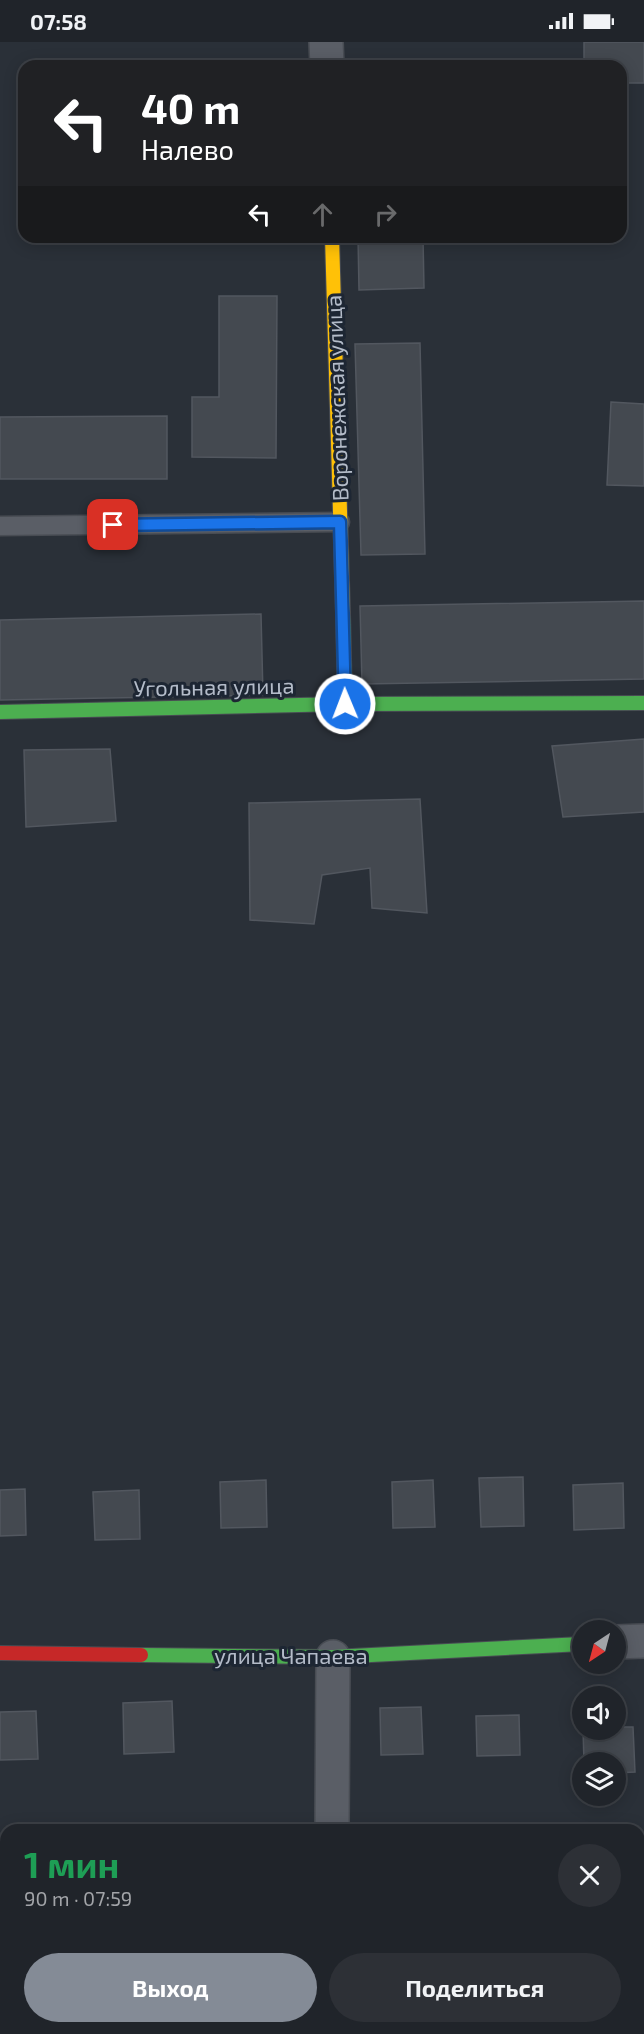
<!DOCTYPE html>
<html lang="ru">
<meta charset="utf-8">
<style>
:root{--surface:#20242a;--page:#2d3036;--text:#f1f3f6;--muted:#a2a4a8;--line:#3d4147;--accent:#848b96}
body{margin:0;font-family:"Exo 2",sans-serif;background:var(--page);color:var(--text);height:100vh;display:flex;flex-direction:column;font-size:22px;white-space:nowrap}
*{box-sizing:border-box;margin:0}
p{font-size:20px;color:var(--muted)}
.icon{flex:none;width:33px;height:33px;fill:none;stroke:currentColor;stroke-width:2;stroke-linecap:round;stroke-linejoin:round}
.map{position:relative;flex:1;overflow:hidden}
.details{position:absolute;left:0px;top:1782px;width:645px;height:210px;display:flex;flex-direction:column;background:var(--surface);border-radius:18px 18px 0 0;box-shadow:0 3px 15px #0003,0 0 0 2px var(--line)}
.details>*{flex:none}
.guide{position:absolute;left:18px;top:18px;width:609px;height:183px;border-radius:18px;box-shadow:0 3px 15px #0003,0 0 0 2px var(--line);background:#202124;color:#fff;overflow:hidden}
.needle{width:39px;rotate:216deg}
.tools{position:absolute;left:572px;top:1578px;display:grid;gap:12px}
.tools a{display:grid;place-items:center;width:54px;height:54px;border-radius:50%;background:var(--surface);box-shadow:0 3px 15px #0003,0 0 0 2px var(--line);font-size:30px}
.pin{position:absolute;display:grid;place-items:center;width:51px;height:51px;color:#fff;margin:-26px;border-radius:12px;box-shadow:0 3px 9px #0006}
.me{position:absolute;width:66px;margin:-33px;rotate:359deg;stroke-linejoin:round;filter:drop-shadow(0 0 4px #0008)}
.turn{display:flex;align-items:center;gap:21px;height:126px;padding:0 24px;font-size:27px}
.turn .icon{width:78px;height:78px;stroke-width:2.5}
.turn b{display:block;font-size:42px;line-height:51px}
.lanes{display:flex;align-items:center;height:57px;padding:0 24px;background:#0003;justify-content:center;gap:30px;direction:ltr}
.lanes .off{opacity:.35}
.round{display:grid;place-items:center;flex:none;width:63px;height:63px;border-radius:32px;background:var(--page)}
.head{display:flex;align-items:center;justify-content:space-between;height:102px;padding:0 24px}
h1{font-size:36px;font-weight:700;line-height:45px;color:#1e9e55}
.button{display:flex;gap:12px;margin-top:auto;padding:12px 24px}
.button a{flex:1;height:69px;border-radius:36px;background:var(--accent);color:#fff;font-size:24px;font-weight:700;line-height:69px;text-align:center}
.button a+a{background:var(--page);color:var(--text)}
.status{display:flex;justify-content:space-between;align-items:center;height:42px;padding:0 30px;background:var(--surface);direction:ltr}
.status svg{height:16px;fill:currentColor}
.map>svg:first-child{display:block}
.building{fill:#444950;stroke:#52575f;stroke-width:1.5}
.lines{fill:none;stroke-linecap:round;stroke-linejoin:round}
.lane-casing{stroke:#484c53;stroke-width:21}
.street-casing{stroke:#484c53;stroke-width:36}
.fast-casing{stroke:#484c53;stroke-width:16}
.slow-casing{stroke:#484c53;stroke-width:16}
.jam-casing{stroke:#484c53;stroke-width:16}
.lane{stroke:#5a5e66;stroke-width:18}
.street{stroke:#5a5e66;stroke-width:33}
.fast{stroke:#4caf50;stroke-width:14}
.slow{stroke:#ffc107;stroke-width:14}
.jam{stroke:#c62828;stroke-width:14}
.route-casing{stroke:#114b97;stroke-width:15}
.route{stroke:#1a73e8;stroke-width:10}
.labels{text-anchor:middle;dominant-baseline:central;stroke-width:6;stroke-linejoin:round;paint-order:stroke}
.street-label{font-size:22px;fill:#b4bcc9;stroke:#1d2633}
</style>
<div class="status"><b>07:58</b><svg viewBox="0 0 49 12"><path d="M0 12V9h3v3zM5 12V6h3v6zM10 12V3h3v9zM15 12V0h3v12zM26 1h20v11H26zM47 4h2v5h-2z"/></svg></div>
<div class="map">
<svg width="644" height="1992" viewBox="0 0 644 1992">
<rect width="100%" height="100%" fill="#2a3038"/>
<!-- building -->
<g class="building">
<path d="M584,0H644V41H621V24H584Z"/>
<path d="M358,195H423L424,246L359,248Z"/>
<path d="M219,254H277L276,416L192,415V355H219Z"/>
<path d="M420,301L425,512L361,513L355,302Z"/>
<path d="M611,360L644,362V444L607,443Z"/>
<path d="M167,374V437H0V375Z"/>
<path d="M644,559V637L362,642L360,564Z"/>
<path d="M261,572L263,653L0,658V578Z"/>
<path d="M644,697V770L563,775L552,704Z"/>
<path d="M110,707L116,779L26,785L24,708Z"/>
<path d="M420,757L427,871L372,866L370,826L322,833L314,882L250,878L249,761Z"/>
<path d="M523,1435L524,1484L481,1485L479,1436Z"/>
<path d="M266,1438L267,1485L221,1486L220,1440Z"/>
<path d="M433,1438L435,1485L393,1486L392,1440Z"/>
<path d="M623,1441L624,1486L574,1488L573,1443Z"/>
<path d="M25,1447L26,1493L0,1494V1448Z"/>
<path d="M139,1448L140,1497L95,1498L93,1450Z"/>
<path d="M172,1659L174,1710L124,1712L123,1661Z"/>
<path d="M421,1665L423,1712L381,1713L380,1666Z"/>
<path d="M36,1669L38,1717L0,1718V1670Z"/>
<path d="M519,1673L520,1713L477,1714L476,1674Z"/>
<path d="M615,1685H633L635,1730L615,1731V1720H584L583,1688H615Z"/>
<rect x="639" y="1935" width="5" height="48"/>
<path d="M239,1986H281V1990L239,1991Z"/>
</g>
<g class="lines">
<defs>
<path id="lane" d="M0,484L340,480"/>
<g id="street">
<path d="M326,0L327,24"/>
<path d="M615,1600L644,1599"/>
<path d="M332,1788L333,1615"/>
<path d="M330,1992L331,1986"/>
</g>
<g id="fast">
<path d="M343,572L345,662"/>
<path d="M0,670L345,662L644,661"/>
<path d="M141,1613L333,1615L582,1602"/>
</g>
<path id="slow" d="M332,195L343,572"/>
<path id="jam" d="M0,1611L141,1613"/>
</defs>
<!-- lane casing -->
<use href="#lane" class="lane-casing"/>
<!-- street casing -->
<use href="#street" class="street-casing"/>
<!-- fast casing -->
<use href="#fast" class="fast-casing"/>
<!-- slow casing -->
<use href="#slow" class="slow-casing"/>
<!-- jam casing -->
<use href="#jam" class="jam-casing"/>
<!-- lane -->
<use href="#lane" class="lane"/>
<!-- street -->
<use href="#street" class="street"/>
<!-- fast -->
<use href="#fast" class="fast"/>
<!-- slow -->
<use href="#slow" class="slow"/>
<!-- jam -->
<use href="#jam" class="jam"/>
</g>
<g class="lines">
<defs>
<path id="route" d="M113,483L340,480L345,662"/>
</defs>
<!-- route casing -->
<use href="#route" class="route-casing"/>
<!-- route -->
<use href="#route" class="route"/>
</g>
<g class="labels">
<!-- street labels -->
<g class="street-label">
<text transform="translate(336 356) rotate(-92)">Воронежская улица</text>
<text transform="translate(214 644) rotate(-1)">Угольная улица</text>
<text x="291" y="1613">улица Чапаева</text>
</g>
</g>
</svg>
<div class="tools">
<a><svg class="needle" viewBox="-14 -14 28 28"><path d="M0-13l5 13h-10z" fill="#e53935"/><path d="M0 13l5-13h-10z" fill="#a2a4a8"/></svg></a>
<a><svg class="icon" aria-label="sound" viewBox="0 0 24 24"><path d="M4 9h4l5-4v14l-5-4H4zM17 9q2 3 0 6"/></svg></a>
<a><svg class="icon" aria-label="layers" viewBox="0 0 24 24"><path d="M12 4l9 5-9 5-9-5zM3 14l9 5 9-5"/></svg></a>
</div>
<div class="pin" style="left:113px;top:483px;background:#d93025"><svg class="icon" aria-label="arrive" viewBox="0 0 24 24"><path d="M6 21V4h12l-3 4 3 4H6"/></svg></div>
<svg class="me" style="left:345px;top:662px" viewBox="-20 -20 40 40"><circle r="17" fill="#1a73e8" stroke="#fff" stroke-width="3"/><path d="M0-11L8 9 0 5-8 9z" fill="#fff"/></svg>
<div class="guide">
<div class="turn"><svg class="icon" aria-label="left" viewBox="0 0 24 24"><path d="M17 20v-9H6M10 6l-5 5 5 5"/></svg><div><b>40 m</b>Налево</div></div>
<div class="lanes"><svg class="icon" aria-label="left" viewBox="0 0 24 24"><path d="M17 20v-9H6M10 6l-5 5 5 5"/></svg><svg class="icon off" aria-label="ahead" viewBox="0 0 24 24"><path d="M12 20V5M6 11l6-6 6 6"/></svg><svg class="icon off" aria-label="right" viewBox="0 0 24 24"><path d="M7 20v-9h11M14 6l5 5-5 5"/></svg></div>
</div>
<section class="details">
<div class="head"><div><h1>1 мин</h1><p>90 m · 07:59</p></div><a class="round"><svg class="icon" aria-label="close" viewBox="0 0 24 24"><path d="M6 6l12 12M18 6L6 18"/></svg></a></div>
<div class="button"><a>Выход</a><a>Поделиться</a></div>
</section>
</div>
